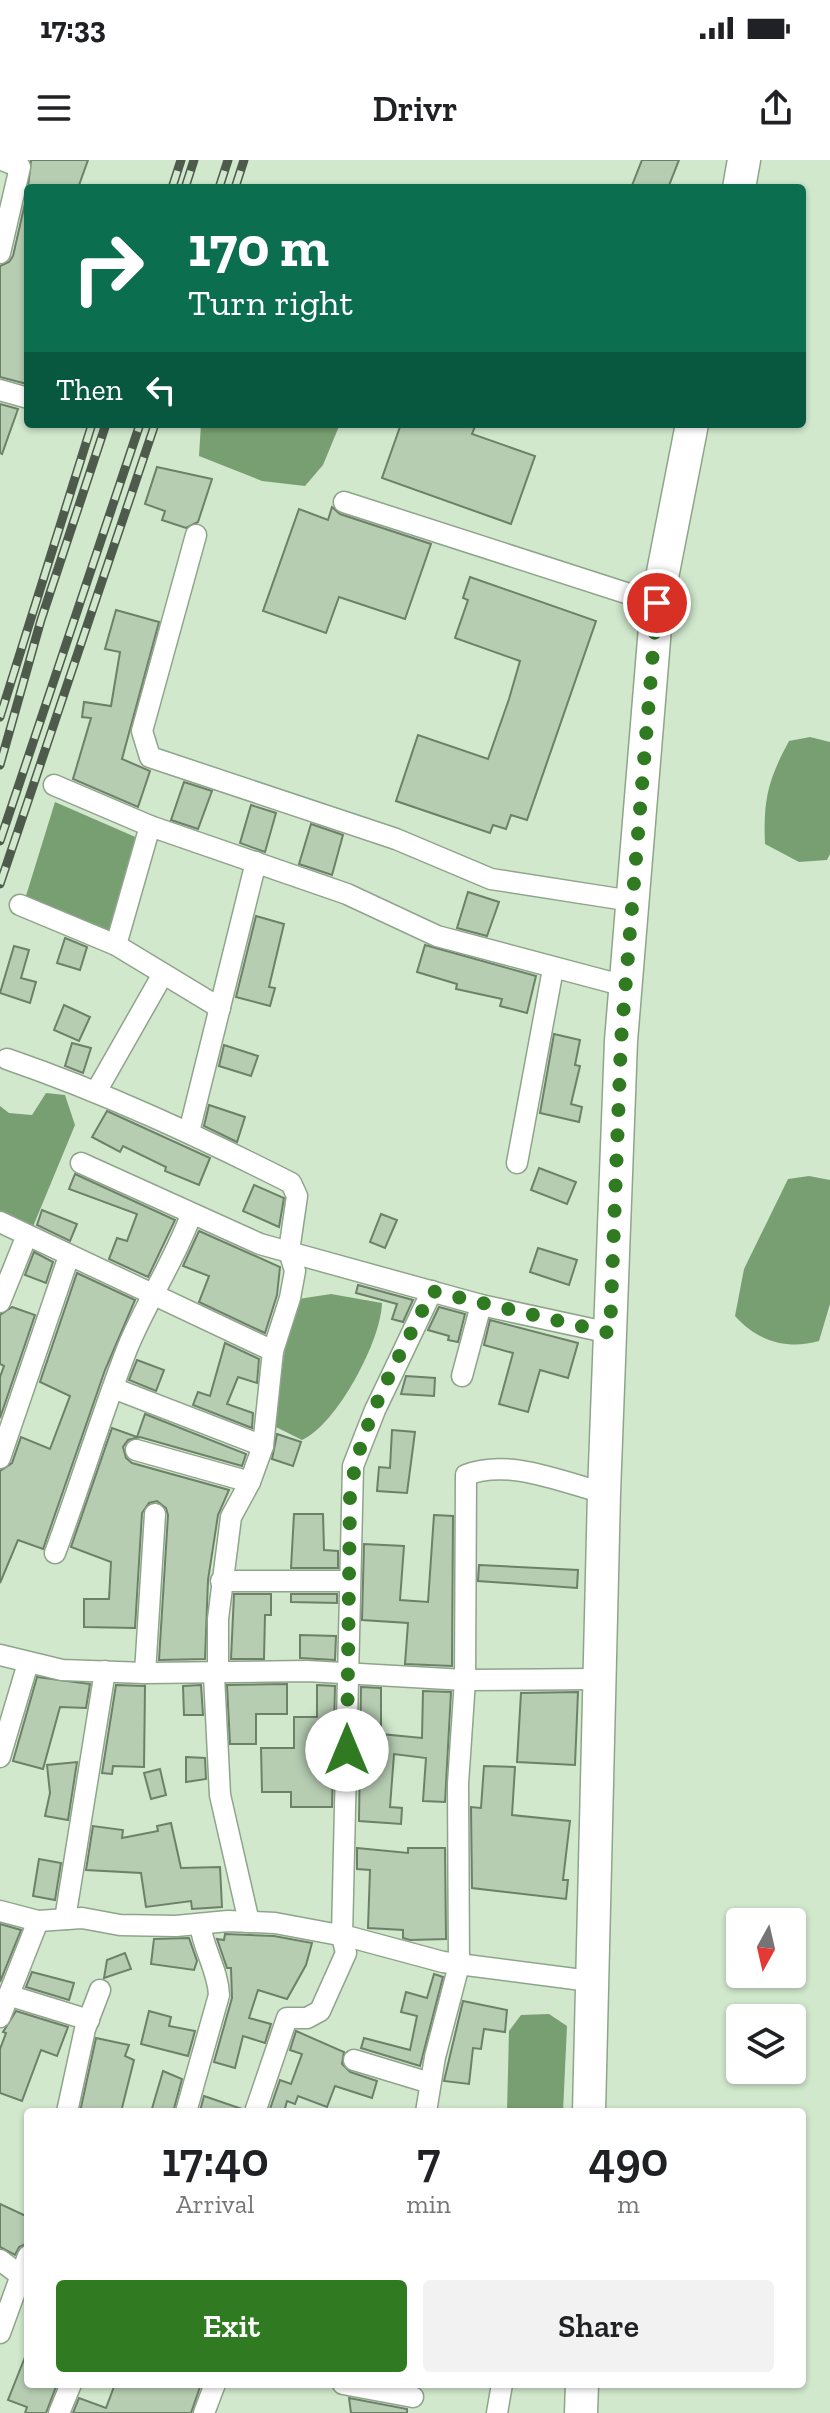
<!DOCTYPE html>
<style>
:root{--surface:#fff;--page:#f2f2f2;--text:#202124;--muted:#757577;--accent:#307b22}
body{margin:0;font-family:"Zilla Slab",serif;background:var(--page);color:var(--text);height:100vh;display:flex;flex-direction:column;font-size:30px;white-space:nowrap}
*{box-sizing:border-box;margin:0}
p{font-size:26px;color:var(--muted)}
.icon{flex:none;width:44px;height:44px;fill:none;stroke:currentColor;stroke-width:2;stroke-linecap:round;stroke-linejoin:round}
.map{position:relative;flex:1;overflow:hidden}
.panel{position:absolute;left:24px;top:1948px;width:782px;height:280px;display:flex;flex-direction:column;background:var(--surface);border-radius:8px;box-shadow:0 2px 6px #0004}
.panel>*{flex:none}
.hud{position:absolute;left:24px;top:24px;width:782px;height:244px;border-radius:8px;box-shadow:0 2px 6px #0004;background:#0b6e4f;color:#fff;overflow:hidden}
.needle{width:52px;rotate:188deg}
.buttons{position:absolute;left:726px;top:1748px;display:grid;gap:16px}
.buttons a{display:grid;place-items:center;width:80px;height:80px;border-radius:8px;background:var(--surface);box-shadow:0 2px 6px #0004;font-size:40px}
.pin{position:absolute;display:grid;place-items:center;width:68px;height:68px;color:#fff;margin:-34px;border:4px solid #fff;border-radius:50%;box-shadow:0 2px 8px #0007}
.me{position:absolute;width:88px;margin:-44px;rotate:0deg;stroke-linejoin:round;filter:drop-shadow(0 0 6px #0008)}
.turn{display:flex;align-items:center;gap:28px;height:168px;padding:0 32px;font-size:36px}
.turn .icon{width:104px;height:104px;stroke-width:2.5}
.turn b{display:block;font-size:56px;line-height:68px}
.then{display:flex;align-items:center;height:76px;padding:0 32px;background:#0003;gap:16px;font-size:30px}
.eta{display:flex;justify-content:space-evenly;align-items:center;height:136px;text-align:center}
.eta b{font-size:48px;font-weight:600;line-height:56px}
.action{display:flex;gap:16px;margin-top:auto;padding:16px 32px}
.action a{flex:1;height:92px;border-radius:8px;background:var(--accent);color:#fff;font-size:32px;font-weight:600;line-height:92px;text-align:center}
.action a+a{background:var(--page);color:var(--text)}
.status{display:flex;justify-content:space-between;align-items:center;height:56px;padding:0 40px;background:var(--surface);direction:ltr}
.status svg{height:22px;fill:currentColor}
header{display:flex;justify-content:space-between;align-items:center;height:104px;padding:0 32px;background:var(--surface);font-size:36px;font-weight:600}
.map>svg:first-child{display:block}
.water{fill:#789f71}
.building{fill:#b6cdb2;stroke:#6d8169;stroke-width:2}
.lines{fill:none;stroke-linecap:round;stroke-linejoin:round}
.minor-casing{stroke:#8fa58b;stroke-width:23}
.primary-casing{stroke:#8fa58b;stroke-width:35}
.minor{stroke:#fff;stroke-width:20}
.primary{stroke:#fff;stroke-width:32}
.rail-casing{stroke:#4e5b4c;stroke-width:9}
.rail{stroke:#d1e8cd;stroke-width:6;stroke-dasharray:18;stroke-linecap:butt}
.route{stroke:#307b22;stroke-width:14;stroke-dasharray:0 25.2}
</style>
<div class="status"><b>17:33</b><svg viewBox="0 0 49 12"><path d="M0 12V9h3v3zM5 12V6h3v6zM10 12V3h3v9zM15 12V0h3v12zM26 1h20v11H26zM47 4h2v5h-2z"/></svg></div>
<header><svg class="icon" aria-label="menu" viewBox="0 0 24 24"><path d="M4 6h16M4 12h16M4 18h16"/></svg>Drivr<svg class="icon" aria-label="share" viewBox="0 0 24 24"><path d="M12 15V3M7 8l5-5 5 5M5 13v7h14v-7"/></svg></header>
<div class="map">
<svg width="830" height="2253" viewBox="0 0 830 2253">
<rect width="100%" height="100%" fill="#d1e8cd"/>
<!-- water -->
<g class="water">
<path d="M201,264H340L323,305L305,326L262,321L199,296Z"/>
<path d="M810,577L830,582V694L827,700L799,702L765,684C763,640 768,620 789,581Z"/>
<path d="M55,642L140,679L111,773L25,739Z"/>
<path d="M46,933L65,935L75,965L32,1069L0,1053V946L9,953L32,955Z"/>
<path d="M809,1016L830,1020V1144L819,1181C787,1190 757,1181 735,1156L744,1109L788,1019Z"/>
<path d="M331,1134L382,1143C381,1181 337,1264 302,1280L274,1266L292,1140Z"/>
<path d="M549,1854L567,1866L563,1952H507L509,1871L521,1855Z"/>
</g>
<!-- building -->
<g class="building">
<path d="M31,0H88L78,28H28Z"/>
<path d="M642,0H679L668,28H631Z"/>
<path d="M28,30V222L27,224L0,217V106L9,102L13,96Z"/>
<path d="M0,244L18,249L2,294L0,293Z"/>
<path d="M401,264H476L472,274L535,296L511,364L382,318Z"/>
<path d="M157,307L212,319L198,362L186,368L162,360L165,351L145,344Z"/>
<path d="M332,347L340,354L431,384L405,459L339,437L326,473L263,451L299,349L328,360Z"/>
<path d="M470,417L596,461L527,660L511,655L506,669L493,665L490,673L396,641L418,575L488,599L509,539L520,501L455,478L468,440L463,438Z"/>
<path d="M116,450L159,462L122,599L150,611L138,647L73,619L91,558L82,557L84,542L111,546L120,492L105,489Z"/>
<path d="M184,622L212,631L198,669L171,660Z"/>
<path d="M251,645L276,653L265,692L240,683Z"/>
<path d="M311,664L343,675L332,715L299,704Z"/>
<path d="M468,732L499,742L487,776L457,768Z"/>
<path d="M256,756L284,764L269,827L275,828L270,846L236,837Z"/>
<path d="M65,778L87,787L80,810L57,803Z"/>
<path d="M425,785L536,816L527,853L500,846L502,839L456,829L457,824L417,812Z"/>
<path d="M14,786L29,790L21,818L36,822L30,843L0,833Z"/>
<path d="M64,845L90,857L79,881L54,870Z"/>
<path d="M554,874L580,880L575,905L580,906L571,944L582,947L579,962L540,953Z"/>
<path d="M72,883L91,888L83,913L65,906Z"/>
<path d="M224,885L258,896L251,916L219,906Z"/>
<path d="M209,945L245,957L237,982L204,966Z"/>
<path d="M107,951L210,998L199,1025L165,1011L166,1007L123,986L120,992L92,977Z"/>
<path d="M539,1008L576,1022L567,1044L531,1030Z"/>
<path d="M75,1014L175,1060L148,1117L109,1099L117,1078L127,1081L137,1054L69,1029Z"/>
<path d="M254,1025L284,1038L279,1067L243,1051Z"/>
<path d="M42,1050L77,1064L70,1081L37,1065Z"/>
<path d="M381,1054L397,1060L385,1088L370,1082Z"/>
<path d="M199,1071L280,1107L277,1135L265,1173L199,1142L209,1116L183,1106Z"/>
<path d="M538,1088L577,1100L569,1125L530,1112Z"/>
<path d="M34,1092L53,1102L46,1123L25,1115Z"/>
<path d="M77,1113L135,1140L105,1210L43,1389L18,1380L0,1423V1311L12,1303L21,1277L50,1289L70,1236L40,1222Z"/>
<path d="M358,1125L413,1140L403,1162L392,1159L397,1144L356,1133Z"/>
<path d="M12,1147L35,1155L0,1258V1217L4,1206L0,1204V1155Z"/>
<path d="M439,1147L465,1154L458,1182L448,1180L449,1176L428,1170Z"/>
<path d="M490,1160L578,1183L568,1218L540,1210L528,1252L499,1244L513,1193L484,1185Z"/>
<path d="M225,1183L259,1199L257,1223L238,1217L227,1244L253,1253L252,1268L193,1245L198,1232L210,1236Z"/>
<path d="M137,1200L164,1210L156,1231L129,1220Z"/>
<path d="M406,1216L435,1218L434,1236L401,1234Z"/>
<path d="M145,1254L246,1294L242,1306L140,1277L128,1280L123,1287L126,1298L132,1303L229,1330L218,1355L208,1420L205,1499L159,1500L168,1355L166,1348L157,1341L149,1343L142,1353L135,1468L84,1467V1439H109L111,1402L71,1387L112,1268L137,1277Z"/>
<path d="M392,1270L415,1272L407,1333L377,1331L379,1307L390,1308Z"/>
<path d="M277,1274L301,1282L293,1306L272,1299Z"/>
<path d="M294,1354H323L324,1390L338,1391V1408H291Z"/>
<path d="M434,1355L453,1356L452,1506L405,1504L408,1463L362,1460L364,1384L404,1386L400,1440L428,1442Z"/>
<path d="M479,1405L578,1410L577,1428L478,1421Z"/>
<path d="M234,1434H271V1455H265L264,1499H231Z"/>
<path d="M291,1434H337V1443L291,1442Z"/>
<path d="M300,1475L336,1476L335,1500L300,1498Z"/>
<path d="M37,1517L90,1524L86,1548L60,1547L43,1609L13,1601Z"/>
<path d="M287,1524V1554H256V1584H230L227,1525Z"/>
<path d="M116,1525L145,1526L144,1607L113,1606L112,1614L102,1613Z"/>
<path d="M201,1525L203,1555H184L183,1526Z"/>
<path d="M317,1525L335,1526L332,1647H291V1632H262L261,1588H294V1557H317Z"/>
<path d="M361,1527L381,1528V1574L422,1578L423,1531L451,1532L445,1642L423,1641L426,1598L394,1594L390,1647L402,1648L401,1664L359,1661Z"/>
<path d="M578,1532L575,1605L517,1602L521,1533Z"/>
<path d="M186,1597L205,1598L206,1619L186,1622Z"/>
<path d="M77,1602L68,1660L45,1656L50,1633L47,1605Z"/>
<path d="M484,1606L515,1607L512,1655L570,1661L563,1720H568L566,1739L472,1728L471,1647L481,1648Z"/>
<path d="M160,1609L166,1635L151,1639L144,1613Z"/>
<path d="M171,1663L181,1708L220,1707L222,1747L192,1749L191,1741L146,1747L141,1713L86,1710L93,1666L123,1670L122,1678L158,1671L157,1666Z"/>
<path d="M357,1688L408,1693V1688H445L446,1779L410,1780L403,1778V1770L368,1768L370,1710L357,1709Z"/>
<path d="M39,1699L61,1703L55,1740L33,1736Z"/>
<path d="M0,1764L21,1770L0,1822Z"/>
<path d="M225,1774L274,1776L312,1783L306,1805L287,1839L258,1830L249,1858L271,1864L265,1883L243,1876L235,1908L214,1902L232,1838L231,1808H227L217,1779L224,1780Z"/>
<path d="M189,1778L197,1801L194,1810L151,1804L154,1779Z"/>
<path d="M125,1793L131,1809L104,1818L107,1800Z"/>
<path d="M32,1812L74,1823L69,1840L26,1827Z"/>
<path d="M434,1814L443,1817L420,1906L361,1888L364,1878L410,1890L417,1856L401,1852L406,1832L427,1838Z"/>
<path d="M463,1841L507,1850L505,1872L484,1869L481,1889L473,1888L469,1924L444,1921Z"/>
<path d="M16,1851L68,1867L57,1896L41,1890L22,1941L0,1933V1889L6,1873L3,1872Z"/>
<path d="M149,1851L171,1857L169,1866L195,1871L188,1896L141,1884Z"/>
<path d="M296,1871L344,1892L342,1904L350,1912L377,1921L372,1938L335,1926L327,1947L298,1936L295,1944L287,1941L284,1952H269L280,1920L291,1924L302,1894L290,1890Z"/>
<path d="M96,1878L129,1885L125,1896L134,1900L121,1952H80Z"/>
<path d="M163,1911L182,1919L173,1952H151Z"/>
<path d="M204,1936L242,1949V1952L200,1951Z"/>
<path d="M0,2044L28,2057V2083L19,2087L15,2095L0,2087Z"/>
<path d="M27,2192L28,2224H57L46,2253H25L27,2247L8,2240Z"/>
<path d="M115,2224H201L191,2253H73L79,2238L106,2248Z"/>
<path d="M349,2238L407,2249V2253H351Z"/>
</g>
<g class="lines">
<defs>
<g id="minor">
<path d="M0,93L20,7L2,0"/>
<path d="M0,230L28,238"/>
<path d="M344,342L657,443"/>
<path d="M196,375L142,571L150,597L396,679L491,719L632,741"/>
<path d="M54,625L150,666L347,734L437,776L625,826"/>
<path d="M20,745L116,785L220,848"/>
<path d="M116,785L150,666"/>
<path d="M7,899C106,933 198,976 291,1023L297,1036L289,1091L295,1111L290,1138L273,1191L263,1286L250,1322L231,1357L218,1459V1511L214,1516L220,1635L249,1762"/>
<path d="M97,930L163,814"/>
<path d="M189,972L256,702"/>
<path d="M81,1003L260,1084L481,1145L610,1173"/>
<path d="M517,1003L553,809"/>
<path d="M0,1062L273,1191"/>
<path d="M0,1142L27,1075"/>
<path d="M462,1216L481,1145"/>
<path d="M113,1228L263,1286"/>
<path d="M136,1290L250,1322"/>
<path d="M0,1298L69,1096"/>
<path d="M55,1393C80,1326 101,1256 127,1189C146,1142 174,1102 191,1055"/>
<path d="M221,1421H349"/>
<path d="M0,1495L62,1510L145,1513L307,1511L465,1520L599,1519"/>
<path d="M145,1513L155,1354"/>
<path d="M0,1597L28,1503"/>
<path d="M0,1751L38,1761L82,1758L120,1765L176,1766L228,1761L275,1763L350,1777L443,1802L590,1821"/>
<path d="M65,1759L105,1511"/>
<path d="M11,1836L89,1860"/>
<path d="M0,1857L38,1761"/>
<path d="M354,1900L430,1923"/>
<path d="M67,1952L85,1869L100,1830"/>
<path d="M186,1952L219,1835C218,1810 203,1789 200,1764"/>
<path d="M255,1952L287,1858H307L320,1851L346,1793L342,1776L353,1306L375,1250L432,1131"/>
<path d="M426,1952L435,1897L459,1805L458,1624L465,1520L466,1315C508,1298 562,1322 604,1333"/>
<path d="M0,2100L21,2116L28,2117"/>
<path d="M0,2173L28,2096"/>
<path d="M343,2224L413,2237"/>
<path d="M59,2253L71,2224"/>
<path d="M204,2253L215,2224"/>
<path d="M497,2253L502,2224"/>
</g>
<g id="primary">
<path d="M739,28L744,0"/>
<path d="M589,1952L604,1333L621,881L657,443L692,264"/>
<path d="M581,2253L582,2224"/>
</g>
</defs>
<!-- minor casing -->
<use href="#minor" class="minor-casing"/>
<!-- primary casing -->
<use href="#primary" class="primary-casing"/>
<!-- minor -->
<use href="#minor" class="minor"/>
<!-- primary -->
<use href="#primary" class="primary"/>
<defs>
<g id="rail">
<path d="M172,28L181,0"/>
<path d="M185,28L194,0"/>
<path d="M219,28L228,0"/>
<path d="M235,28L244,0"/>
<path d="M0,557L92,264"/>
<path d="M0,605L41,460L106,264"/>
<path d="M0,681L140,264"/>
<path d="M0,724L155,264"/>
</g>
</defs>
<!-- rail casing -->
<use href="#rail" class="rail-casing"/>
<!-- rail -->
<use href="#rail" class="rail"/>
</g>
<g class="lines">
<!-- route -->
<path class="route" d="M347,1590L350,1337C358,1264 400,1197 432,1131L610,1173L621,881L657,443"/>
</g>
</svg>
<div class="buttons">
<a><svg class="needle" viewBox="-14 -14 28 28"><path d="M0-13l5 13h-10z" fill="#e53935"/><path d="M0 13l5-13h-10z" fill="#757577"/></svg></a>
<a><svg class="icon" aria-label="layers" viewBox="0 0 24 24"><path d="M12 4l9 5-9 5-9-5zM3 14l9 5 9-5"/></svg></a>
</div>
<div class="pin" style="left:657px;top:443px;background:#d93025"><svg class="icon" aria-label="arrive" viewBox="0 0 24 24"><path d="M6 21V4h12l-3 4 3 4H6"/></svg></div>
<svg class="me" style="left:347px;top:1590px" viewBox="-20 -20 40 40"><circle r="19" fill="#fff"/><path d="M0-13L10 11 0 6-10 11z" fill="#307b22"/></svg>
<div class="hud">
<div class="turn"><svg class="icon" aria-label="right" viewBox="0 0 24 24"><path d="M7 20v-9h11M14 6l5 5-5 5"/></svg><div><b>170 m</b>Turn right</div></div>
<div class="then">Then<svg class="icon" aria-label="left" viewBox="0 0 24 24"><path d="M17 20v-9H6M10 6l-5 5 5 5"/></svg></div>
</div>
<section class="panel">
<div class="eta">
<div><b>17:40</b><p>Arrival</p></div>
<div><b>7</b><p>min</p></div>
<div><b>490</b><p>m</p></div>
</div>
<div class="action"><a>Exit</a><a>Share</a></div>
</section>
</div>
